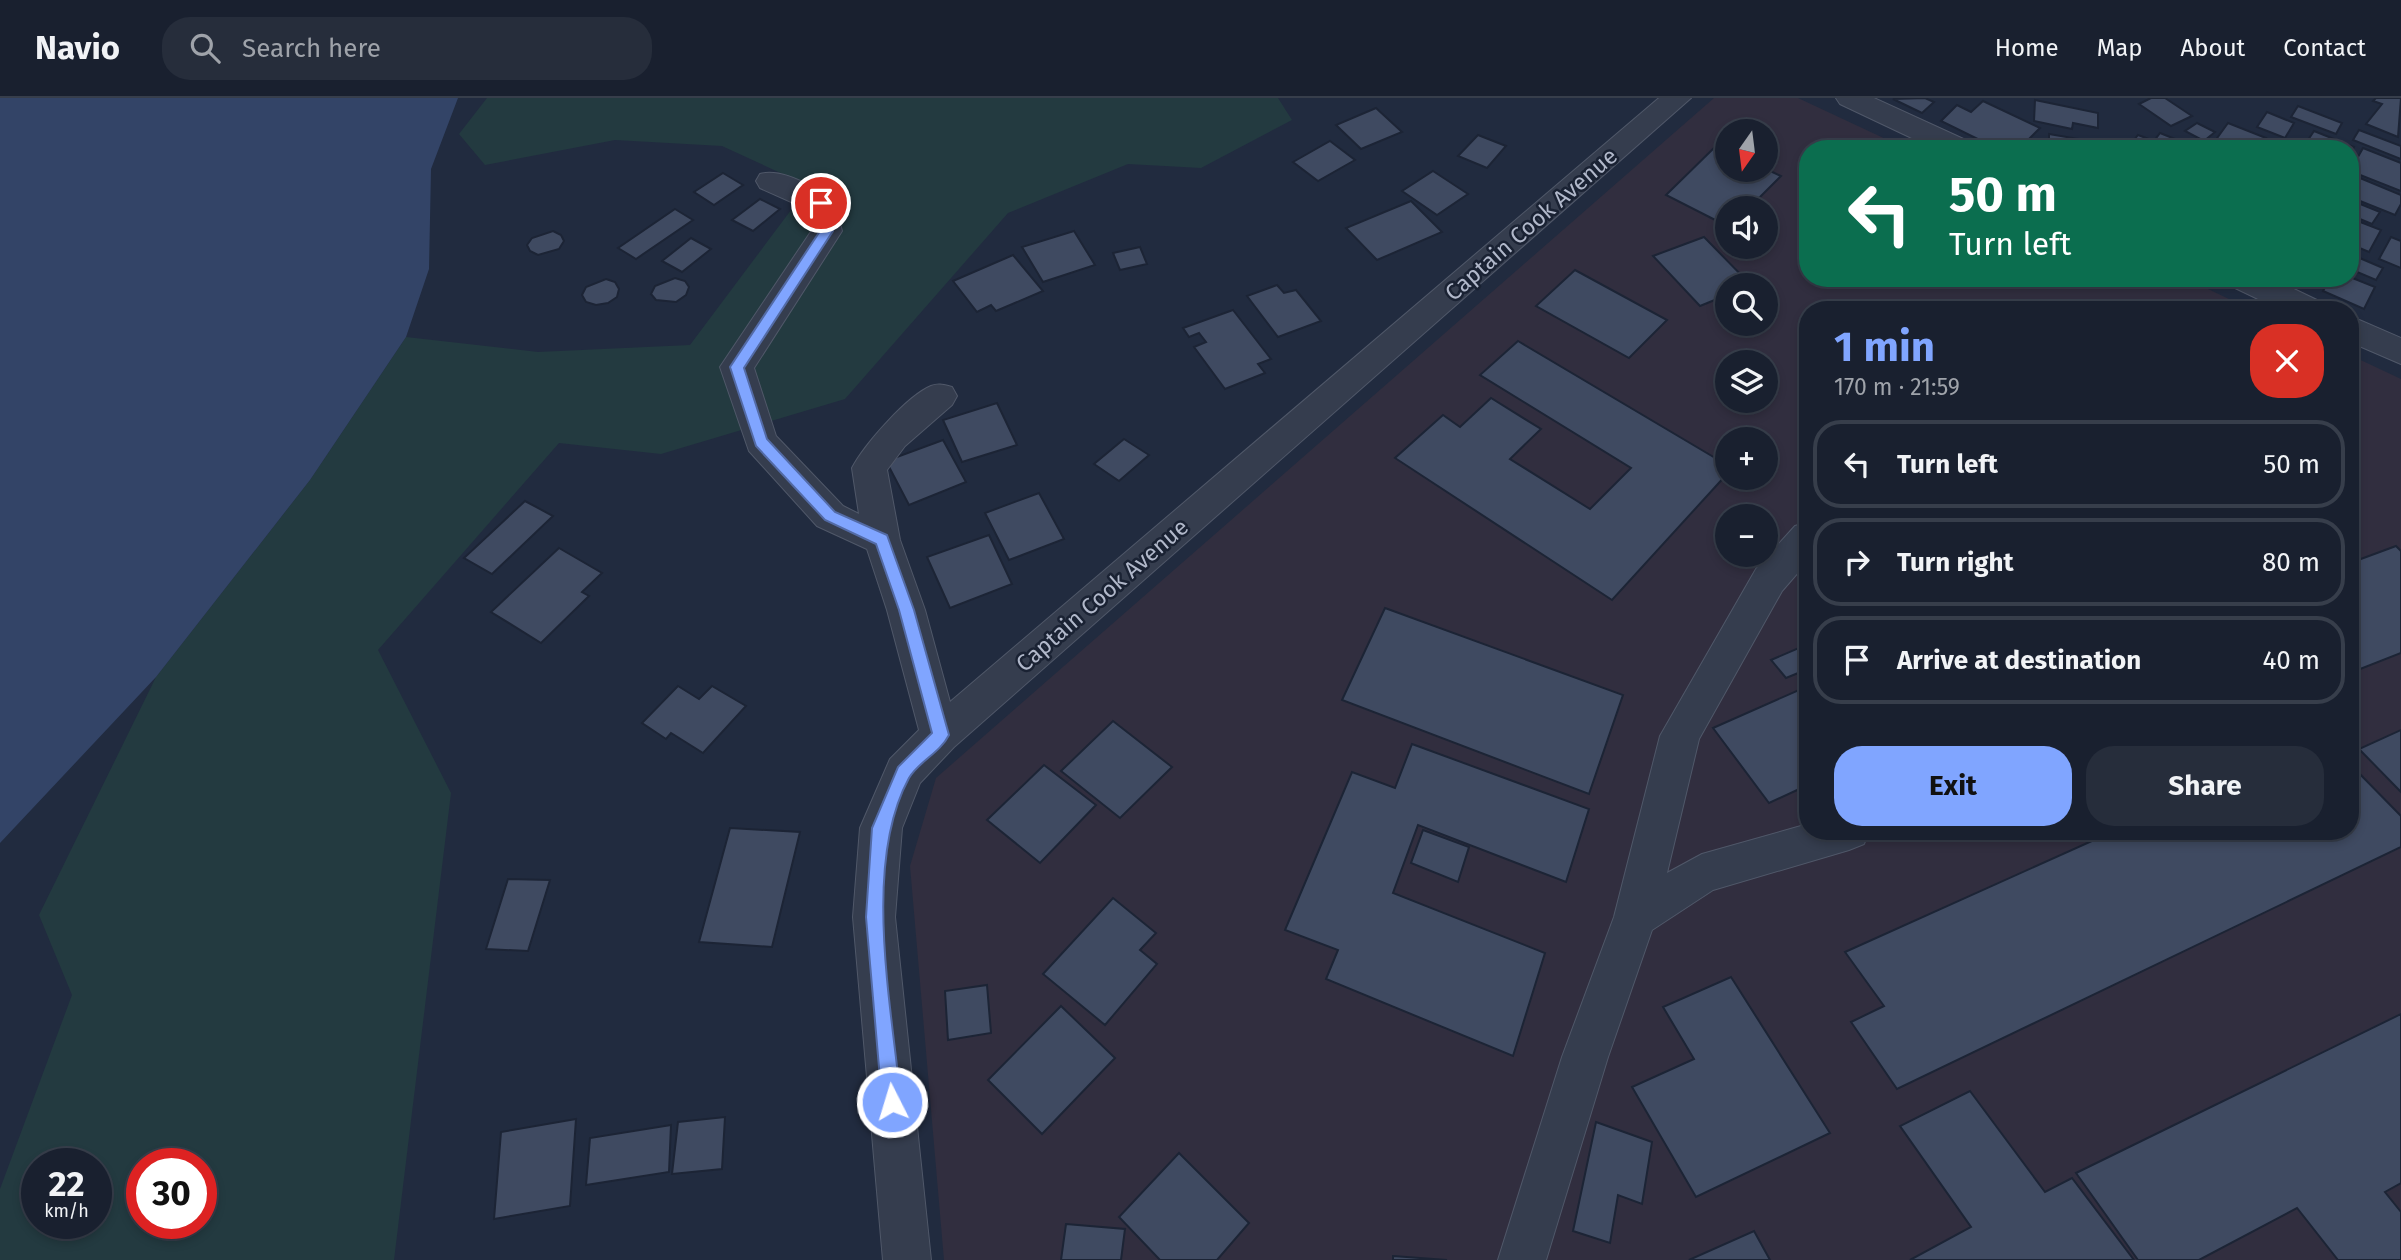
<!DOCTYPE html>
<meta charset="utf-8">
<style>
:root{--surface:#19202f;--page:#262d3b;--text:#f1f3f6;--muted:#9fa3aa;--line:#373e4b;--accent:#80a5ff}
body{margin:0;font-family:"Fira Sans",sans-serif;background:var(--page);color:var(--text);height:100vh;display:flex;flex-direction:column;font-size:26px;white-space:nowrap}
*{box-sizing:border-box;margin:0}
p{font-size:23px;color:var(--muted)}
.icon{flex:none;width:38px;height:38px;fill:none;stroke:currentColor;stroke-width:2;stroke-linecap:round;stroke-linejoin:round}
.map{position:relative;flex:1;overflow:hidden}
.drawer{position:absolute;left:1799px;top:203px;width:560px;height:539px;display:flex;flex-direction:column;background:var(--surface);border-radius:28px;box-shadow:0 4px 10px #0003,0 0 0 2px var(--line)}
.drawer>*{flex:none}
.guide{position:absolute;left:1799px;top:42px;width:560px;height:147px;border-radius:28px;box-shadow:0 4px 10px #0003,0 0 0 2px var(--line);background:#0b6e4f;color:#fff;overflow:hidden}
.needle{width:46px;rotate:194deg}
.fabs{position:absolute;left:1715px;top:21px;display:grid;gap:14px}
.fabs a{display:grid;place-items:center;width:63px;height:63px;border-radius:50%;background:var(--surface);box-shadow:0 4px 10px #0003,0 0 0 2px var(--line);font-size:35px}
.speed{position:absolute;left:21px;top:1050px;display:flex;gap:14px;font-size:35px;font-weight:700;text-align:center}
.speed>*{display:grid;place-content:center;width:91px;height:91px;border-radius:50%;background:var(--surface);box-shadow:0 4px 10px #0003,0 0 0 2px var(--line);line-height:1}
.speed small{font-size:18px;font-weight:400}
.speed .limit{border:10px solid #d22;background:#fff;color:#111}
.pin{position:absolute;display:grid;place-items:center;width:60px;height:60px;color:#fff;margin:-30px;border:4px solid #fff;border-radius:50%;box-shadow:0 2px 7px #0007}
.me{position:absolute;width:77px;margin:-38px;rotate:355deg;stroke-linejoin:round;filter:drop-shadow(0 0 5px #0008)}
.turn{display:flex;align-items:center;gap:24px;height:147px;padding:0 35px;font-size:32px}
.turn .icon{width:91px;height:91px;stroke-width:2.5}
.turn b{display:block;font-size:49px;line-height:60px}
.round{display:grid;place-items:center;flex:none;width:74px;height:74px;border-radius:28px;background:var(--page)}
.head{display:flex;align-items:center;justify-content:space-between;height:119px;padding:0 35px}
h1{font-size:42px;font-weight:700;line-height:52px;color:var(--accent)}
.primary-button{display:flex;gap:14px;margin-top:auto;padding:14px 35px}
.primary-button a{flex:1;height:80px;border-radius:28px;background:var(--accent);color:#111;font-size:28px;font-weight:700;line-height:80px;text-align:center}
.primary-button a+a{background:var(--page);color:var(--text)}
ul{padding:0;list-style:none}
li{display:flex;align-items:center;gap:21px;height:88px;margin:0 14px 10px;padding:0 21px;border:4px solid var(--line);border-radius:28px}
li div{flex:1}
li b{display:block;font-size:26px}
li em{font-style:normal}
header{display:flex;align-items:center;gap:42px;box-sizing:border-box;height:98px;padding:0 35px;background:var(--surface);border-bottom:2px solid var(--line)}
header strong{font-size:33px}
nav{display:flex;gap:38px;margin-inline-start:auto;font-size:24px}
.search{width:490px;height:63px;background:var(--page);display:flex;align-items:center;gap:18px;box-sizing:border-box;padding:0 24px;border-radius:28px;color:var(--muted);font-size:26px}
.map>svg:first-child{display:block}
.medical{fill:#312e3f;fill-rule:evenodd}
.green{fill:#233a40;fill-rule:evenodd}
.water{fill:#334467}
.building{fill:#3f4a61;stroke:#1c2435;stroke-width:2}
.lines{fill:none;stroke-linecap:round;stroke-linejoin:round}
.minor-casing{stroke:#505869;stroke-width:2}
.minor{fill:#353d4e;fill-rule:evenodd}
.route{fill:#80a5ff;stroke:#536ba6;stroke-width:2}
.labels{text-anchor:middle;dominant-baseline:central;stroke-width:5;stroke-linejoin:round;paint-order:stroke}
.street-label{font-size:23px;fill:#b1b8ca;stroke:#1a2233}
</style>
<header>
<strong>Navio</strong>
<div class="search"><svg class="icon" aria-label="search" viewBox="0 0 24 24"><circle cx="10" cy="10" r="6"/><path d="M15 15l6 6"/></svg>Search here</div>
<nav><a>Home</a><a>Map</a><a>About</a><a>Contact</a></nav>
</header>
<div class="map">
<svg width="2401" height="1162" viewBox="0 0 2401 1162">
<rect width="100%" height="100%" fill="#212b3f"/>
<!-- medical -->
<path class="medical" d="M1714,0H1798L1907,51H1808V180H2185L2252,212H1808V733H2350V257L2401,281V1162H944L910,768L936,680ZM1727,33H1766V72H1727ZM1727,110H1766V149H1727ZM1727,187H1766V226H1727ZM1727,264H1766V303H1727ZM1727,341H1766V380H1727ZM1727,418H1766V457H1727Z"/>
<!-- green -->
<path class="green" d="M487,0H1278L1292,22L1201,70L1128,66L1008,115L845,301L661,356L559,345L378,552L451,695L394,1162H0V1091L72,897L39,817L156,579L310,382L406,239L538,254L690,247L809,88L722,48L615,42L485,67L459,36ZM37,1066H96V1125H37ZM142,1066H201V1125H142Z"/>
<!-- water -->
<path class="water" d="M0,0H458L431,71L429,171L406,239L310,382L156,579L0,745Z"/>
<!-- building -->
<g class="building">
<path d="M1925,0L1934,4L1922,15L1893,1Z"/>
<path d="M2151,0H2165L2192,18L2171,28L2139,6Z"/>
<path d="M2376,0H2401L2398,39L2366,26L2382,6L2373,3Z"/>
<path d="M2035,2L2098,15V30L2073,25L2072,31L2034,23Z"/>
<path d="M1983,3L2040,30L2019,51H1998L1941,23L1957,7L1971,14Z"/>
<path d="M2298,8L2342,25L2336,36L2291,19Z"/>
<path d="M1376,10L1402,34L1361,51L1336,27Z"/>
<path d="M2267,14L2294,25L2285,40L2257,29Z"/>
<path d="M2197,25L2215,34L2204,43L2185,33Z"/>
<path d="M2228,25L2266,40L2259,51H2235L2215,43Z"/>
<path d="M2359,32L2401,48V61L2353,42Z"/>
<path d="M2314,33L2354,49L2350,56V51H2302Z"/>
<path d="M2160,35L2200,51H2127L2138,37L2154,43Z"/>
<path d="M2049,36L2102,45V51H2049Z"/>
<path d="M1478,37L1506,48L1487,70L1458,58Z"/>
<path d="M1330,43L1355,62L1318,83L1293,64Z"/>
<path d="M1717,47L1727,52V72L1766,71L1781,78L1749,110H1727V128L1666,97Z"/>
<path d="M2363,50L2401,65V93L2350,73Z"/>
<path d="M1433,73L1468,96L1437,117L1402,93Z"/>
<path d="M723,75L743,87L714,107L694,94Z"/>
<path d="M2360,80L2401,97V106L2395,117L2350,99Z"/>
<path d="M760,101L780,111L753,133L732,122Z"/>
<path d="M1411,103L1442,134L1377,162L1346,130Z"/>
<path d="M2353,103L2380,114L2372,126L2350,117Z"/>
<path d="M675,111L693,122L636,161L618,150Z"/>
<path d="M2350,120L2381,132L2369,154L2350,146Z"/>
<path d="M553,133L561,137L564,143L559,151L538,157L530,153L527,147L532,140Z"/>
<path d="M1074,133L1095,167L1043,184L1022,149Z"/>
<path d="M1704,139L1751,187H1727V197L1700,208L1653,158Z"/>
<path d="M2391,139L2401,143V170L2379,161Z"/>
<path d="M691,140L711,151L682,174L662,163Z"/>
<path d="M1140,149L1147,166L1120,172L1113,155Z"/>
<path d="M1013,157L1043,193L996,213L991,207L977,214L953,183Z"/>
<path d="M2355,158L2383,170L2376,182L2350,171Z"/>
<path d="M1575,172L1667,222L1629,260L1536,208Z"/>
<path d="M2350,179L2375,189L2364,211L2323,193L2330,180Z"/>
<path d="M675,180L685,183L689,189L686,197L676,204L656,202L651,196L655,188Z"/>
<path d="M606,181L615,184L619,191L617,199L608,205L596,207L586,204L582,197L586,189Z"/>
<path d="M1277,187L1284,195L1296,192L1321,223L1278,239L1247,198Z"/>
<path d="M1233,212L1271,261L1258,266L1265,275L1225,291L1194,249L1206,244L1199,235L1189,239L1183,230Z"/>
<path d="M1518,243L1727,367V376L1612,502L1395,360L1443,317L1460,329L1491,300L1541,331L1510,361L1590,411L1631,370L1480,277Z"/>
<path d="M997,305L1017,347L962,364L943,322Z"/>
<path d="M1124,341L1149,357L1119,383L1094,366Z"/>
<path d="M943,342L966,384L909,407L886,363Z"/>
<path d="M1039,395L1064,441L1009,462L985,415Z"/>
<path d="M525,403L553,418L492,476L464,460Z"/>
<path d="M989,437L1012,486L950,510L927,459Z"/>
<path d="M2396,448L2401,453V555L2350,575V465Z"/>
<path d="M559,450L602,475L582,494L589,498L541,545L491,514Z"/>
<path d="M1385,510L1623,597L1589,696L1342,602Z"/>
<path d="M1808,546V571L1786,580L1771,562Z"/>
<path d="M678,588L699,601L712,588L746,608L703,655L671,635L666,641L642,625Z"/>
<path d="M1808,588V687L1769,705L1713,630Z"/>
<path d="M1113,623L1172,669L1120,720L1061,673Z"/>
<path d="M2401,632V694L2359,651Z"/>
<path d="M1412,646L1589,711L1566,784L1418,727L1393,795L1545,855L1513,958L1326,881L1338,852L1285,832L1352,674L1395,690Z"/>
<path d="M2350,666L2401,718V749L1897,991L1851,924L1884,908L1845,854L2114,733H2350Z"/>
<path d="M1044,667L1096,707L1040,765L987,722Z"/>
<path d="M730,730L800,734L772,849L699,844Z"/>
<path d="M1423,732L1469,749L1458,784L1411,765Z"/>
<path d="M508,781L550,782L528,853L486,851Z"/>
<path d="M1113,800L1156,835L1140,852L1157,866L1105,927L1043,876Z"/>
<path d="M1731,879L1830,1035L1696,1099L1632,989L1694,961L1663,909Z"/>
<path d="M987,887L991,935L948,942L945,893Z"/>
<path d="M1061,908L1115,960L1042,1036L988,982Z"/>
<path d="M2401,916V1085L2385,1094L2401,1114V1162H2338L2297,1110L2199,1162H2138L2076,1075Z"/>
<path d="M1970,993L2045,1094L2072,1080L2134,1162H1910L1971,1129L1900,1028Z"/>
<path d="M725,1019L722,1071L672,1076L678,1024Z"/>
<path d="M576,1021L570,1108L494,1121L501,1034Z"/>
<path d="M1596,1024L1652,1044L1642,1106L1618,1097L1610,1145L1573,1133Z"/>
<path d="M671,1027L669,1074L586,1087L590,1040Z"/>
<path d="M1179,1055L1249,1125L1217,1162H1160L1119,1119Z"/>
<path d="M1066,1126L1125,1131L1121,1162H1061Z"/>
<path d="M1754,1133L1770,1162H1689Z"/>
<path d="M1393,1158L1447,1162H1393Z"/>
</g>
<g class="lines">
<defs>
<g id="minor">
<path d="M1659,0H1691L954,649L920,685L902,730L895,819L931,1162H883L853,819L860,730L890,661L919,632L887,512L867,451L817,428L749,353L720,269L812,132L807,111L760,90L756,83L760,76C783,70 811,89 832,98L842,133L754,270L776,338L843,408L859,416L852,370C864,347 907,298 931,288C939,285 944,287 952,289L957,298L952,307L905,348L887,372L900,442L925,512L950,604Z"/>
<path d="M1836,0H1874L1970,44L1975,51H1935L1840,6Z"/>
<path d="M2226,180H2271L2321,204L2326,212H2281L2231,188Z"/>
<path d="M2350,218L2401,240V266L2350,244Z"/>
<path d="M1808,424V463L1782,493L1699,641L1667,775L1702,756L1808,726V733H1869L1864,746L1849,752L1713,792L1652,832L1608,959L1546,1162H1498L1562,959L1614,819L1660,638L1756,471L1795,428Z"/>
</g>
</defs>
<!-- minor casing -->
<use href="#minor" class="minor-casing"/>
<!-- minor -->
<use href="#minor" class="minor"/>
</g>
<!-- route -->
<path class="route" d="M821,100L827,105L833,133L744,270L767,341L835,414L887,437L914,512L949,637C940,655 918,664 909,680C862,766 892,910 901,1004L899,1011L892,1013L885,1011L882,1004L866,819L872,730L898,669L932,635L899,512L876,446L825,422L756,348L730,269L820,133L815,105Z"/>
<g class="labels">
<!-- street labels -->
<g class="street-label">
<text transform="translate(1531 126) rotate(-41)">Captain Cook Avenue</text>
<text transform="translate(1102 497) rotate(-41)">Captain Cook Avenue</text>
</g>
</g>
</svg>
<div class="fabs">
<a><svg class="needle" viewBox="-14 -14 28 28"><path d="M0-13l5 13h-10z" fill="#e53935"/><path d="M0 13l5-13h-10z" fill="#9fa3aa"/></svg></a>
<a><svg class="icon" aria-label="sound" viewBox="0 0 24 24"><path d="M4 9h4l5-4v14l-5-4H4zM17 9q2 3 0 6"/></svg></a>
<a><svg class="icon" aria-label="search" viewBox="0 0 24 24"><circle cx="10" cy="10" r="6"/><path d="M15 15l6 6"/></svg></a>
<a><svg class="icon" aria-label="layers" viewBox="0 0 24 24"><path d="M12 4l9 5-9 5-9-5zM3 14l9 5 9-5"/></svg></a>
<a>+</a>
<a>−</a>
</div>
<div class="speed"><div>22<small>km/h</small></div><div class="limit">30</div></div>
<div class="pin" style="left:821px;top:105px;background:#d93025"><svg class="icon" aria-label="arrive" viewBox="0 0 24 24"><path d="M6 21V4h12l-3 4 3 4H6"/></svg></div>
<svg class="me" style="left:892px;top:1004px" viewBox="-20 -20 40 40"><circle r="17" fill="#80a5ff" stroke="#fff" stroke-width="3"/><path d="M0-11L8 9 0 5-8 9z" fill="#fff"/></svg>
<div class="guide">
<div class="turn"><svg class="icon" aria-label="left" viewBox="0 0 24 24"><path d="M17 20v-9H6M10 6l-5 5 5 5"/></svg><div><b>50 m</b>Turn left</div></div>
</div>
<section class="drawer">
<div class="head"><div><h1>1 min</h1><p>170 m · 21:59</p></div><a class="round" style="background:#d93025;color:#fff"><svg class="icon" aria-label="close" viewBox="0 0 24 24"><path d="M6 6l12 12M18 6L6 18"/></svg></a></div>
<ul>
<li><svg class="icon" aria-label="left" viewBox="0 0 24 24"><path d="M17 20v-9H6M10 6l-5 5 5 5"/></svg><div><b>Turn left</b></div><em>50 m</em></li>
<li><svg class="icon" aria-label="right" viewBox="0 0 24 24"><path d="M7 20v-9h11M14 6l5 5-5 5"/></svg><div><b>Turn right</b></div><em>80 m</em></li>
<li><svg class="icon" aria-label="arrive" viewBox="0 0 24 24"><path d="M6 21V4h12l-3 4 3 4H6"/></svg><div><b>Arrive at destination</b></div><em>40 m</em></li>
</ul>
<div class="primary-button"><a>Exit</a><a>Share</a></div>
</section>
</div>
